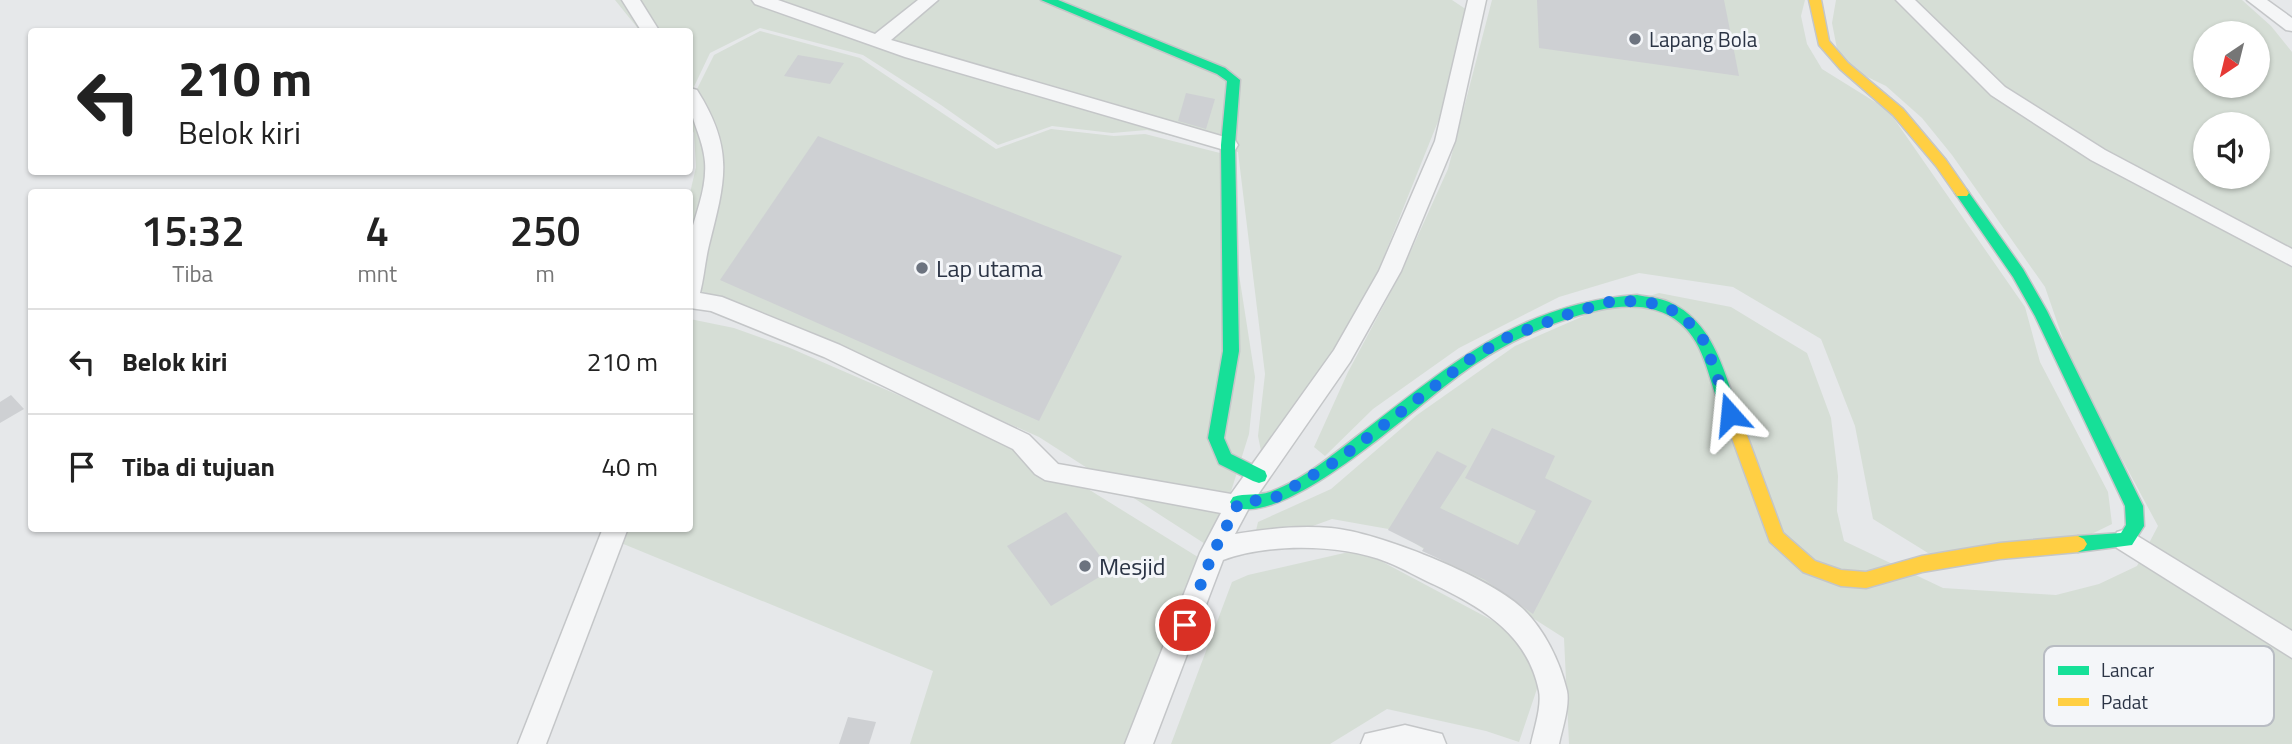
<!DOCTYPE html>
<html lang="id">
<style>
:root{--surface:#fff;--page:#f2f2f2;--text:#222;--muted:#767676;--line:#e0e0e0}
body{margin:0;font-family:"Titillium Web",sans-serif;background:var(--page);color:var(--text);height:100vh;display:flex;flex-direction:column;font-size:26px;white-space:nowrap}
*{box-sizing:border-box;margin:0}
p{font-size:23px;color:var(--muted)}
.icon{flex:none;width:38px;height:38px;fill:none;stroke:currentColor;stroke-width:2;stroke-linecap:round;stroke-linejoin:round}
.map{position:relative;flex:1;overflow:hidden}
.sheet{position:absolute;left:28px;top:189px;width:665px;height:343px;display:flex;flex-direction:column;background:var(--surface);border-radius:7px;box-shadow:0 2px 5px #0004}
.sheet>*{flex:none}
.guide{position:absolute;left:28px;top:28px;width:665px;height:147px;border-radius:7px;box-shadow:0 2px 5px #0004;background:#fff;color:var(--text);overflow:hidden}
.needle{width:46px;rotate:215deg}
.fabs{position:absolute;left:2193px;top:21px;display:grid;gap:14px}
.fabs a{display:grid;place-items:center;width:77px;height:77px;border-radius:50%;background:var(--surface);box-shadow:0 2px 5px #0004;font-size:35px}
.pin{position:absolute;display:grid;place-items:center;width:60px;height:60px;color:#fff;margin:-30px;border:4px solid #fff;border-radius:50%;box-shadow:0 2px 7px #0007}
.me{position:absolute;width:77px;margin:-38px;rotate:342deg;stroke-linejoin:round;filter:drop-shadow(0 0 5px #0008)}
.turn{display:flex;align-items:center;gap:24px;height:147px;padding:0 35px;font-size:32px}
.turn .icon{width:91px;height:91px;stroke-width:2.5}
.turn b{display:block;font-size:49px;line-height:60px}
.eta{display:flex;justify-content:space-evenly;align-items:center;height:119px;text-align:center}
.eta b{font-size:42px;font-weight:600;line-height:49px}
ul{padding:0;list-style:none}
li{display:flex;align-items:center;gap:21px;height:105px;padding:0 35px;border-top:2px solid var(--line)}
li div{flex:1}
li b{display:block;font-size:26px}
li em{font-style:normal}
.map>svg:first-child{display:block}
.green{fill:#d6ded6;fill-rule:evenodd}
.building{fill:#ced0d3}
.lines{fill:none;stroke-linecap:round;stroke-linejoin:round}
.street-casing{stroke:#c4c6c8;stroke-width:3}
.fast-casing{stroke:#c4c6c8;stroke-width:3}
.slow-casing{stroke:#c4c6c8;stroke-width:3}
.street{fill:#f5f6f7;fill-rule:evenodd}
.fast{fill:#16e098;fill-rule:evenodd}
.slow{fill:#ffcf43;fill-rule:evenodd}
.route{stroke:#1a73e8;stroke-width:12;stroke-dasharray:0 21.6}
.poi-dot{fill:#6c737f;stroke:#f4f6f9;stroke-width:2.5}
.labels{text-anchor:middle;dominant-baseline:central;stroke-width:6;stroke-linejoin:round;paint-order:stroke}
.far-poi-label{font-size:21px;fill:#2b3445;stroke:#f4f6f9;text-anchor:start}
.poi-label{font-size:24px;fill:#2b3445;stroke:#f4f6f9;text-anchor:start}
.key{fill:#f4f6f9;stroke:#b8bcc3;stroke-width:2}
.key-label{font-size:19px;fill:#2b3445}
</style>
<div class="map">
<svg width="2292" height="744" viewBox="0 0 2292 744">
<rect width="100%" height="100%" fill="#e6e8ea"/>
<!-- green -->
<g class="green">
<path d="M615,0H1452L1467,10L1439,119L1374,281L1274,458L1262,456L1258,436L1265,374L1238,152L1147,130L1112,133L1052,126L998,145L941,105L863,55L760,28L710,53L690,95V32L640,31Z"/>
<path d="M1492,0H1805L1801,16L1807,44L1822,69L1888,110L2025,307L2040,362L2108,492L2112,524L2061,549L1928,553L1873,519L1855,426L1821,339L1733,287L1639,273L1559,297L1459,348L1373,409L1325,456L1314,447L1348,372L1401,273L1448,169Z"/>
<path d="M1836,0H2242L2271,26L2292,52V744H1569L1564,638L1394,530L1332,519L1252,548L1258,522L1331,489L1417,415L1515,346L1586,315L1659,293L1731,307L1807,353L1831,418L1838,476L1837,511L1844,541L1943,588L2056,595L2099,584L2137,566L2158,526L2073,368L2045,287L1952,155L1922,118L1886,86L1855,71L1838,54L1832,23ZM2205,33H2258V86H2205ZM2205,124H2258V177H2205Z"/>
<path d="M760,31L860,58L996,149L1051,129L1114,136L1145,134L1220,153L1255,377L1249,434L1213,549L1039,437L738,303L690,288V193L696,167L694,133L690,126V103L714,55Z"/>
<path d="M690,319L734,328L790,348L1025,450L1214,567L1134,744H910L933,671L621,543L626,529L690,528Z"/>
<path d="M1353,551L1379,560L1503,626L1537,654L1541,677L1519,742L1486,731L1387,709L1330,744H1171L1232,582L1248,575Z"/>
</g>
<!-- building -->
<g class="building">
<path d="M1537,0H1724L1739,76L1539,48Z"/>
<path d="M798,55L844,63L830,84L784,76Z"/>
<path d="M1186,93L1215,99L1206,129L1178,121Z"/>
<path d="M818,136L1122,256L1039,421L720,280Z"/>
<path d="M11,395L24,409L0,423V402Z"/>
<path d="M1492,428L1555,456L1545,478L1592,501L1533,614L1485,580L1422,551L1424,548L1388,530L1437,451L1467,466L1440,508L1518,545L1536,511L1465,478Z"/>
<path d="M1066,512L1111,570L1051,606L1007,546Z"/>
<path d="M848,717L876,722L869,744H839Z"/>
</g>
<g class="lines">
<defs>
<g id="street">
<path d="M622,0H640L660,32H642Z"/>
<path d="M752,0H778L875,34L918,0H938L891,40L1235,140L1238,145L1235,150L1228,151L905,57L755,4Z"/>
<path d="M1468,0H1486L1455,141L1401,271L1350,362L1250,506L1235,534C1268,529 1298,525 1331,528C1378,532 1487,576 1522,608C1544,629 1560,661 1567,691C1570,706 1562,729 1559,744H1531C1534,729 1542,706 1539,691C1528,635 1483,608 1435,585C1419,578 1403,568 1387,562C1341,544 1269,543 1223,560L1153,744H1125L1200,553L1221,513L1045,480L1035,474L1013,449L824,357L711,311L690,308C690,285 686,259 690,237C696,212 707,188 705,162C703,134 687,118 690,88L697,90C735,150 725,181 709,245C705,261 704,278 700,293L722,297L840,345L1029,435L1058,464L1231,494L1334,350L1379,271L1435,141Z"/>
<path d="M1896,0H1915L2005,87L2105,150L2292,249V266L2091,160L1991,95Z"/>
<path d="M2247,0H2267L2292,18V31L2286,30Z"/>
<path d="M603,528H628L546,744H518Z"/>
<path d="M2126,529L2292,631V658L2117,548L2113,540L2117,532Z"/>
<path d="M1405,725L1442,734L1446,744H1361L1365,734Z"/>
</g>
<g id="fast">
<path d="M1041,0H1058L1225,68L1240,80L1235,145L1239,351L1224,438L1231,454L1265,471L1267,476L1265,481L1259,483L1253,481L1219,464L1208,438L1223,351L1221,145L1227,81L1217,74Z"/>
<path d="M1962,188L1967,190L2023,269L2047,311L2143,506L2144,526L2132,545L2078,552L2072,549L2069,544L2072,539L2078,536L2121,533L2126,525L2125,506L2035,316L2013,277L1955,193Z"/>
<path d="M1637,295C1647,297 1660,298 1669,302C1712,321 1723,368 1737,408L1735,413H1723C1708,383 1707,345 1680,323C1658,304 1626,304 1599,310C1556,320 1515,338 1478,362C1426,394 1292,528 1233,507L1230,502L1233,497C1245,493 1258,496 1270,492C1304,480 1336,452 1364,431C1451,364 1522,303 1637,295Z"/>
</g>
<g id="slow">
<path d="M1809,0H1821L1829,41L1848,63L1903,109L1946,160L1969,193L1967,196H1957L1936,166L1893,115L1840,69L1819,45Z"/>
<path d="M1729,402L1735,403L1737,408L1783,533L1815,561L1841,570L1866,572L1922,556L2000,543L2078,536L2084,539L2087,544L2084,549L2078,552L2000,559L1922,572L1866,588L1841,586L1803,572L1770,542L1721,408L1723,403Z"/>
</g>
</defs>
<!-- street casing -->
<use href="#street" class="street-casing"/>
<!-- fast casing -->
<use href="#fast" class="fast-casing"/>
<!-- slow casing -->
<use href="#slow" class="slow-casing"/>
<!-- street -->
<use href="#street" class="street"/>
<!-- fast -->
<use href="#fast" class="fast"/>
<!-- slow -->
<use href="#slow" class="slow"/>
</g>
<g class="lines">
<!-- route -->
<path class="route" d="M1185,625L1213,553L1239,502L1273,499L1338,460L1470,359L1508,337L1574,312L1616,300L1651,303L1668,308L1684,317L1705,342L1730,414"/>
</g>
<!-- markers -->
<g class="poi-dot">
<circle cx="1635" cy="39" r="7"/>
<circle cx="922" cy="268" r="7"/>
<circle cx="1085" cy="566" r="7"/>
</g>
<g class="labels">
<!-- far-poi labels -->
<g class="far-poi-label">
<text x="1649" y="39">Lapang Bola</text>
</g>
<!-- poi labels -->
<g class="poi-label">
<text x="936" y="268">Lap utama</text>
<text x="1099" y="566">Mesjid</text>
</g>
</g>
<!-- legend -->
<rect x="2044" y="646" width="230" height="80" rx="10" class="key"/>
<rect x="2058" y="666" width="31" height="9" fill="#16e098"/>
<rect x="2058" y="698" width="31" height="8" fill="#ffcf43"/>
<g class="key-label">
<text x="2101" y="677">Lancar</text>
<text x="2101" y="709">Padat</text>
</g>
</svg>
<div class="fabs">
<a><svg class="needle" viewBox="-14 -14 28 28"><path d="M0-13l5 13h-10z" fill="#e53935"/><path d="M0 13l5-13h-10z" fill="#767676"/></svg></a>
<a><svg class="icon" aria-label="sound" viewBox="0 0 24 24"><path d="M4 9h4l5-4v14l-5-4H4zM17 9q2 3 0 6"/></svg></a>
</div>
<div class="pin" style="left:1185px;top:625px;background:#d93025"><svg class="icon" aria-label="arrive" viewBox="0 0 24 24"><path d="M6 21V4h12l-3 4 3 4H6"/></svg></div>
<svg class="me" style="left:1730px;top:414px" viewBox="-20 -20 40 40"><path d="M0-17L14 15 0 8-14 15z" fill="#1a73e8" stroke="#fff" stroke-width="4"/></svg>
<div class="guide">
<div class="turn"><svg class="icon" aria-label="left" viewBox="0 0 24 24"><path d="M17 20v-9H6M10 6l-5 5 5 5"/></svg><div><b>210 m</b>Belok kiri</div></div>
</div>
<section class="sheet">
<div class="eta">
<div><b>15:32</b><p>Tiba</p></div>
<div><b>4</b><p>mnt</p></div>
<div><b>250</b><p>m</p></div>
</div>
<ul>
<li><svg class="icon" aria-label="left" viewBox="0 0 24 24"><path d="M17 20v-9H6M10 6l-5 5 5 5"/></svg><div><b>Belok kiri</b></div><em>210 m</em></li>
<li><svg class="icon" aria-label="arrive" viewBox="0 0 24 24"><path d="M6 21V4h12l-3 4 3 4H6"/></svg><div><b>Tiba di tujuan</b></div><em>40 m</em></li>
</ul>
</section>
</div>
